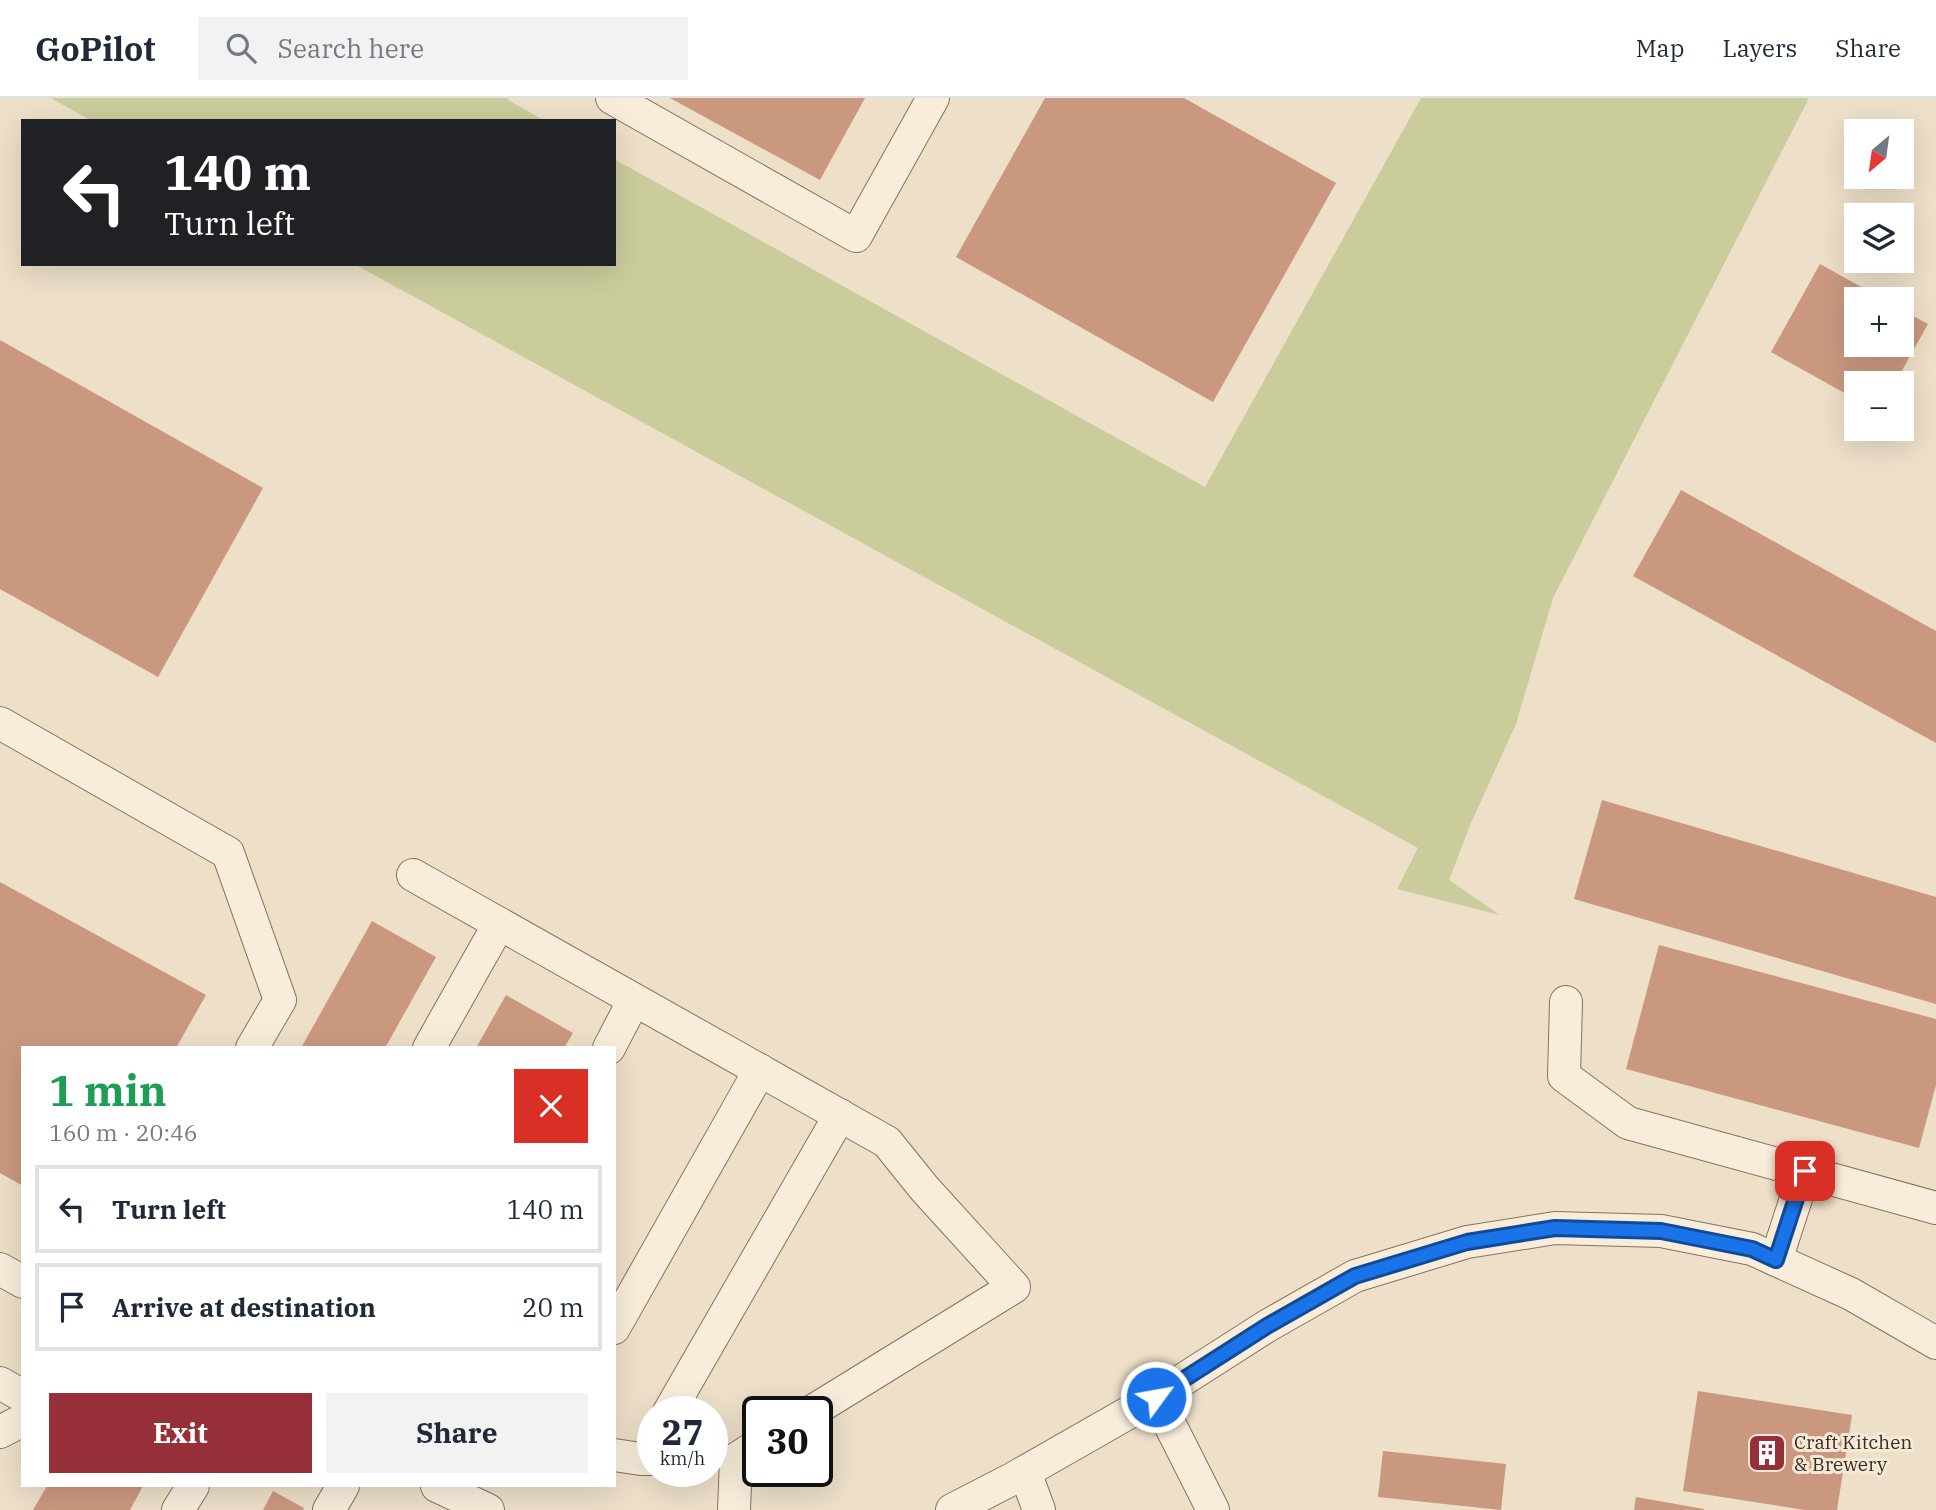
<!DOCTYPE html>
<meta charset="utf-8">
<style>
:root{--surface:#fff;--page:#f2f2f3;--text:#1f2937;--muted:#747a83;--line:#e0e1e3;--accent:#962f38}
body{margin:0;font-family:"IBM Plex Serif",serif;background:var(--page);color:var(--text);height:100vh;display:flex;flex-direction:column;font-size:26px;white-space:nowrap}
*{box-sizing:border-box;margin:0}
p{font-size:23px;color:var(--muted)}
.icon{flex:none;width:38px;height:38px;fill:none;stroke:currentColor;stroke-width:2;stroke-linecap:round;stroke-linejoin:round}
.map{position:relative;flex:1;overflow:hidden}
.drawer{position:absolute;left:21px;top:948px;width:595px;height:441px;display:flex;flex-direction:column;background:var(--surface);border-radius:0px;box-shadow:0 7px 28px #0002}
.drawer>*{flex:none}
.hud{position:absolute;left:21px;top:21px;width:595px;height:147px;border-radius:0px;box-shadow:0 7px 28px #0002;background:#202124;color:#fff;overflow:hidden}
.needle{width:46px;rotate:209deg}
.buttons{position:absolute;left:1844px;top:21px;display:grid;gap:14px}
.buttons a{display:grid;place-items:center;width:70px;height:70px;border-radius:0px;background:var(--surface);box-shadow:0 7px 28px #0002;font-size:35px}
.speed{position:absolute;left:637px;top:1298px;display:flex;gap:14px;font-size:35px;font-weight:700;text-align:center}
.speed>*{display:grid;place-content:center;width:91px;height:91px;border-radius:50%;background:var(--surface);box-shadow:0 7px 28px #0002;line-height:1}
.speed small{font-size:18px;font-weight:400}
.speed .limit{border:4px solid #111;border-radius:10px;background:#fff;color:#111}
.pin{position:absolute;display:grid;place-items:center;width:60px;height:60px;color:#fff;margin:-30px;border-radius:14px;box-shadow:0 4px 10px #0006}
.me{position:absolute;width:77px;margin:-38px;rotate:58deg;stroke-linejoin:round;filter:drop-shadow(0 0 5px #0008)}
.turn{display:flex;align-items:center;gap:24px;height:147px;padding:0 28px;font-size:32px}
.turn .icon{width:91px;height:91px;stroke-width:2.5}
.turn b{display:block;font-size:49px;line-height:60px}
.round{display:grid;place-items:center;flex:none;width:74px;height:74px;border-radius:0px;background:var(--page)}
.headline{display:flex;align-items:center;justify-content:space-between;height:119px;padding:0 28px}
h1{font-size:42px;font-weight:700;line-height:52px;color:#1e9e55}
.action{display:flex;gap:14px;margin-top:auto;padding:14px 28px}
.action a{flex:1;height:80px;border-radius:0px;background:var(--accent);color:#fff;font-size:28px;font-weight:700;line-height:80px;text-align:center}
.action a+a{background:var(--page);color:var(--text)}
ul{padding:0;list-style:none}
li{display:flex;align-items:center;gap:21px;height:88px;margin:0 14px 10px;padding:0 14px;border:4px solid var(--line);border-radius:0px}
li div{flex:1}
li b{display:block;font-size:26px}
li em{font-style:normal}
header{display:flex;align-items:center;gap:42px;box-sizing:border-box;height:98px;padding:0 35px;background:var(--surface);border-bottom:2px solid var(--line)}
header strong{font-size:33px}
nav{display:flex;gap:38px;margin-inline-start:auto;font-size:24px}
.search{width:490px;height:63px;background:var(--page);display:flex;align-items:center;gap:18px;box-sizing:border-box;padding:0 24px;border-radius:0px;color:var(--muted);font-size:26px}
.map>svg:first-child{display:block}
.green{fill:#cacc9c}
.building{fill:#ca987f}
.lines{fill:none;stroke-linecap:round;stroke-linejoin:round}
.minor-casing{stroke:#89715d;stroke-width:34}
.minor{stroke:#f8eddb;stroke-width:32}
.route-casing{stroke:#114b97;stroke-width:18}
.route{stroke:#1a73e8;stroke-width:12}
.labels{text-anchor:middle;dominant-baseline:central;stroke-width:6;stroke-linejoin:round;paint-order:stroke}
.poi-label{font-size:19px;fill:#3a2b21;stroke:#f5ead8;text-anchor:start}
</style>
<header>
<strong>GoPilot</strong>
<div class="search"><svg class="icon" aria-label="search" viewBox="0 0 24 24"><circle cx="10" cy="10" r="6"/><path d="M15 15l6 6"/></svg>Search here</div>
<nav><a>Map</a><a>Layers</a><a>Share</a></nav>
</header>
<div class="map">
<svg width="1936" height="1412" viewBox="0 0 1936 1412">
<rect width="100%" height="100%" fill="#eddfc8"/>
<!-- green -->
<g class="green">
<path d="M51,0H508V2L545,23H92Z"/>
<path d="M1421,0H1809L1553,500L1516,626L1471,725L1449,782L1500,817L1397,791L1418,750L354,166H614V61L1205,389Z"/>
</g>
<!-- building -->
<g class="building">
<path d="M670,0H865L820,82Z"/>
<path d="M1045,0H1184L1336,85L1213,304L956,159Z"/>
<path d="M1820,166L1883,201H1857V247H1902V212L1928,226L1895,285H1857V302L1771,254Z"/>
<path d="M0,242L263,390L158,579L0,491Z"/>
<path d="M1681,392L1936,533V645L1633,478Z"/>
<path d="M1602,702L1936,799V906L1574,801Z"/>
<path d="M0,784L206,897L176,950H23V1088L0,1075Z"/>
<path d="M372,823L436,859L385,950H301Z"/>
<path d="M1659,847L1936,921V987L1919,1050L1626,971Z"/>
<path d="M506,897L573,935L564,950H476Z"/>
<path d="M1698,1293L1852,1317L1837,1412H1805L1683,1393Z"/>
<path d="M1383,1353L1506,1366L1501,1412L1378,1399Z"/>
<path d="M47,1388H143L130,1412H33Z"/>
<path d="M273,1393L304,1410L303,1412H263Z"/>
<path d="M1636,1399L1704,1411V1412H1634Z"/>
</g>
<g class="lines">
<defs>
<g id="minor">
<path d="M612,0L856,138L933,0"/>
<path d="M0,625L228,755L280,902L252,950"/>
<path d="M413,777L887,1044L924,1090L1014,1189L811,1314"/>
<path d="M1566,904L1564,978L1628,1025L1936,1110"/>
<path d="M429,950L499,826"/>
<path d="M609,950L634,902"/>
<path d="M1776,1162L1805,1073"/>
<path d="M0,1171L23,1184"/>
<path d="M614,1230L760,972"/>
<path d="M0,1285L23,1298"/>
<path d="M1156,1299L1213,1412"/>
<path d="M669,1314L840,1017"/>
<path d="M0,1334L23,1322"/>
<path d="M614,1357L641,1361H653"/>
<path d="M1025,1374L1039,1412"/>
<path d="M437,1388L488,1412"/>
<path d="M178,1412L193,1388"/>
<path d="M329,1412L343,1388"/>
<path d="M734,1412L736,1361L758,1347"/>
<path d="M952,1412L1014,1380L1156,1299L1267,1228L1355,1178L1467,1144L1555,1130L1661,1133L1752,1151L1851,1196L1936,1245"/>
</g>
</defs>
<!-- minor casing -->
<use href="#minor" class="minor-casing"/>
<!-- minor -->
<use href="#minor" class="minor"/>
</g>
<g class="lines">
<defs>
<path id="route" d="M1156,1299L1267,1228L1355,1178L1467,1144L1555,1130L1661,1133L1752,1151L1776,1162L1805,1073"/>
</defs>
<!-- route casing -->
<use href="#route" class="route-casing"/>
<!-- route -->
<use href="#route" class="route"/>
</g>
<!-- icons -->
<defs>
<symbol id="building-square" viewBox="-11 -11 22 22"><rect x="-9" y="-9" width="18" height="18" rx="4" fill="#962f38" stroke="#f5ead8"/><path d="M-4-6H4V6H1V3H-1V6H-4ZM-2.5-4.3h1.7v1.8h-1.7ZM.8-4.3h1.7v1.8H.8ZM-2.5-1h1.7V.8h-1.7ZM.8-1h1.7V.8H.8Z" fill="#fff"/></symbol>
</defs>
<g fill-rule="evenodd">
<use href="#building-square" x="1745" y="1333" width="44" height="44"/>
</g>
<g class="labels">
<!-- poi labels -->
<g class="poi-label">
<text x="1794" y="1344">Craft Kitchen<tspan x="1794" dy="22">&amp; Brewery</tspan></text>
</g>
</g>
</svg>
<div class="buttons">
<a><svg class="needle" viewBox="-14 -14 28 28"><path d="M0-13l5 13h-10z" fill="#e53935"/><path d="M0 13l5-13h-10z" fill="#747a83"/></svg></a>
<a><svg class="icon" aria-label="layers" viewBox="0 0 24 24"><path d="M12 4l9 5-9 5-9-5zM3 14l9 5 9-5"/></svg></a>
<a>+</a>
<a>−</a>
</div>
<div class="speed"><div>27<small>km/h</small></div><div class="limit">30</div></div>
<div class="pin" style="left:1805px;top:1073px;background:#d93025"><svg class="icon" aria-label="arrive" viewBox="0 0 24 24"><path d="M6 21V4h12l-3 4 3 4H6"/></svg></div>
<svg class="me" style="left:1156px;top:1299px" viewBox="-20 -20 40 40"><circle r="17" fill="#1a73e8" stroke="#fff" stroke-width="3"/><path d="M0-11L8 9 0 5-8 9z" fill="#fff"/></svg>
<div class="hud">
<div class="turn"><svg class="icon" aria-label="left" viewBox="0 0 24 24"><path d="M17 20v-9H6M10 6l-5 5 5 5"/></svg><div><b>140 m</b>Turn left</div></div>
</div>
<section class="drawer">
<div class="headline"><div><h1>1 min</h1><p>160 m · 20:46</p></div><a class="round" style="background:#d93025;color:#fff"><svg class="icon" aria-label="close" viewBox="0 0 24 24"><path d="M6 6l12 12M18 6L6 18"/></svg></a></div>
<ul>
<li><svg class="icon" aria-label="left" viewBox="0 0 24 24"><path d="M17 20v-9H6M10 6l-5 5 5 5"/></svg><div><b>Turn left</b></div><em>140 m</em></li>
<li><svg class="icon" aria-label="arrive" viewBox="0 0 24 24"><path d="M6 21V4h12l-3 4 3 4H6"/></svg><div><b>Arrive at destination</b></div><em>20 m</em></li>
</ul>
<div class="action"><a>Exit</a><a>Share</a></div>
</section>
</div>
